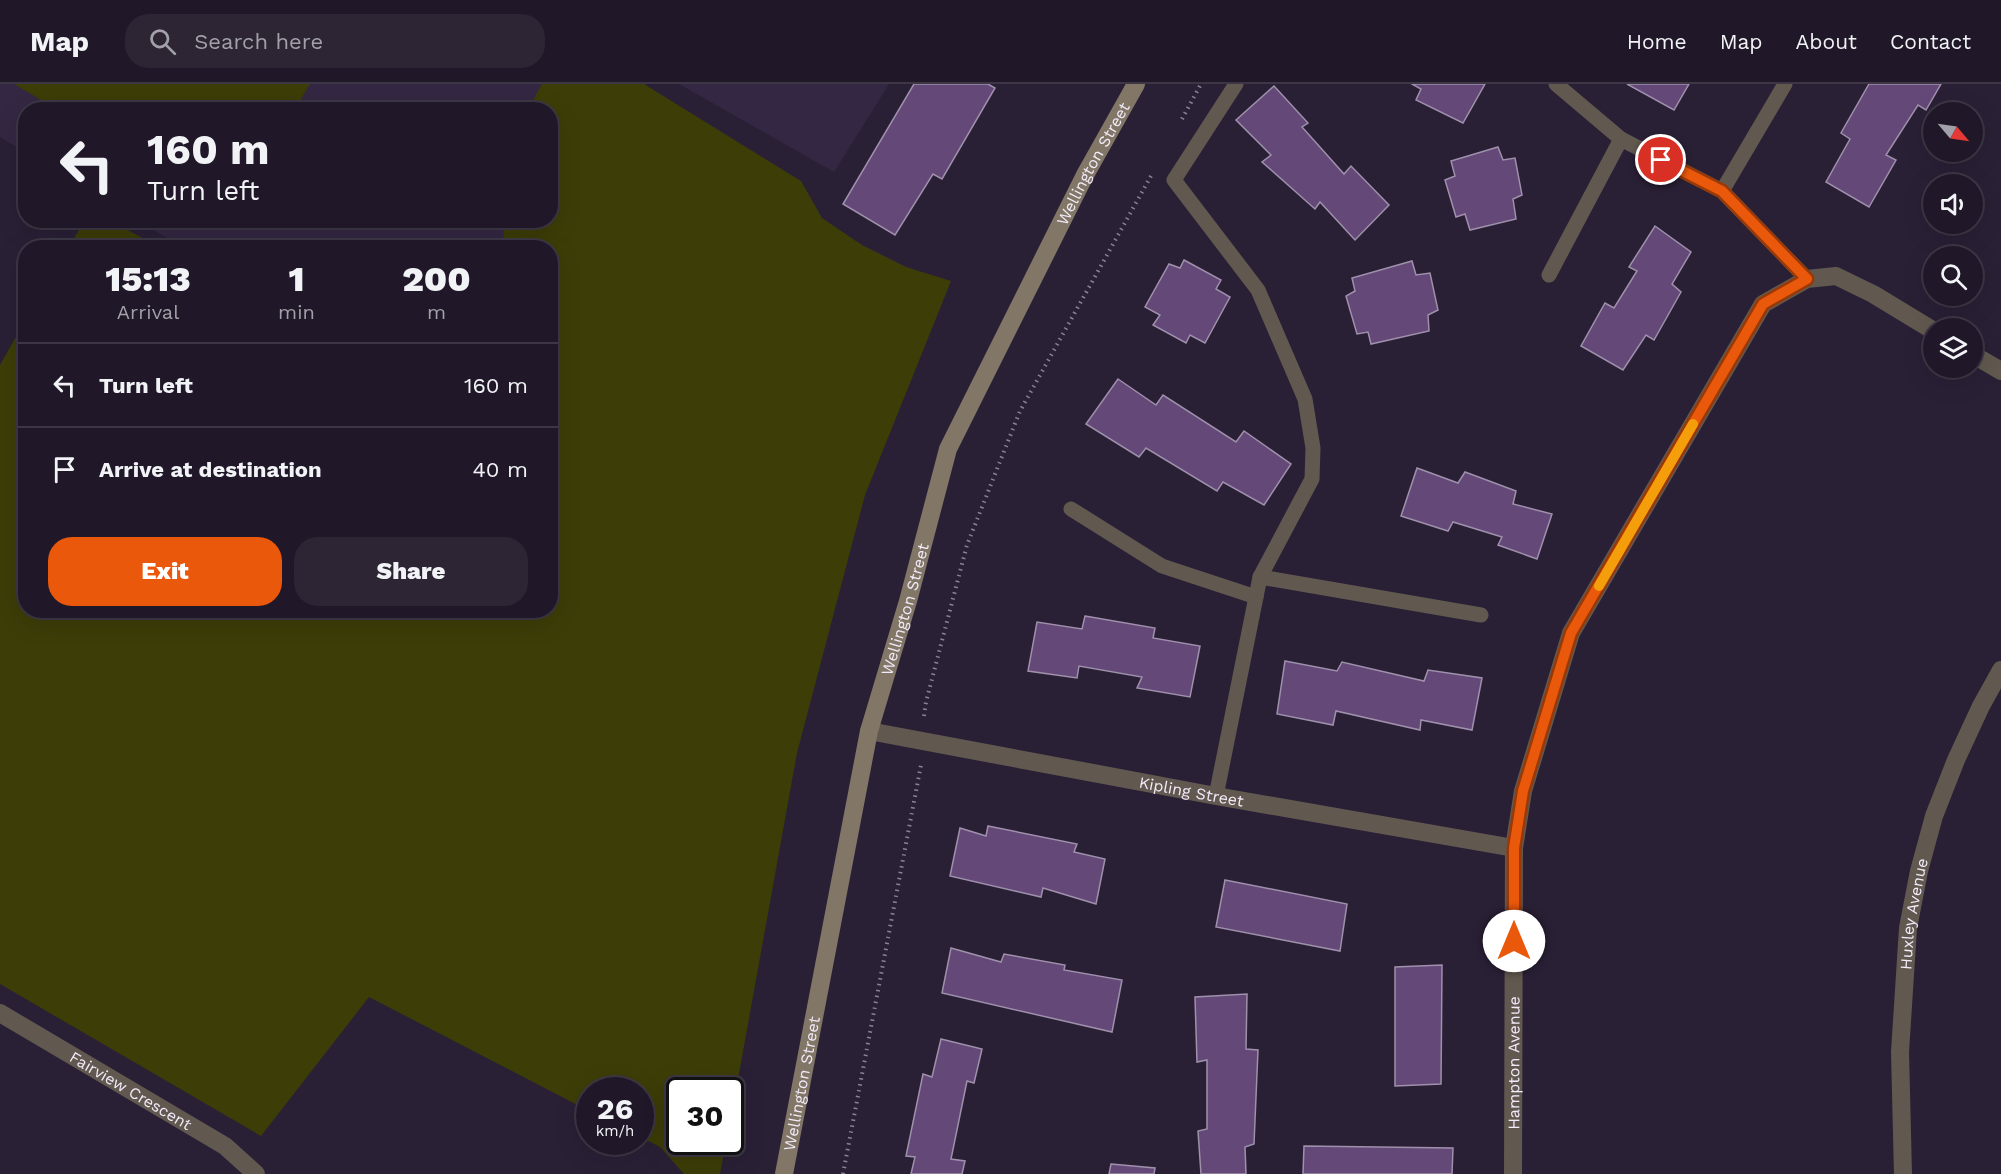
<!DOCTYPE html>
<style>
:root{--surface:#201828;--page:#2d2534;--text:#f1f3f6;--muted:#a2a0a8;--line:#3d3745;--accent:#ea580c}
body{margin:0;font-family:"Work Sans",sans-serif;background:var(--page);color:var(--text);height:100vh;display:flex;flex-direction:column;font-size:22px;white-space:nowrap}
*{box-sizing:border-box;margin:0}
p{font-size:20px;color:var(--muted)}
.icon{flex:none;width:33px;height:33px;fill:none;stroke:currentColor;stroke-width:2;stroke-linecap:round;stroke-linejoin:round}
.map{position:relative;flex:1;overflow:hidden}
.details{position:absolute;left:18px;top:156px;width:540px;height:378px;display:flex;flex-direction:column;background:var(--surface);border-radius:24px;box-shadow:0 6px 24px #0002,0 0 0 2px var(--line)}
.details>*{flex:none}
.top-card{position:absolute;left:18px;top:18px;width:540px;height:126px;border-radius:24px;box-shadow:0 6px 24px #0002,0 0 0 2px var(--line);background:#201828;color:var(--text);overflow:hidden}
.needle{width:39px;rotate:119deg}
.fabs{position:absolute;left:1923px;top:18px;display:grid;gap:12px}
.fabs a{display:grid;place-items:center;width:60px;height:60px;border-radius:50%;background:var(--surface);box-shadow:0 6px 24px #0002,0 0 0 2px var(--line);font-size:30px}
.speed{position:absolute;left:576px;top:993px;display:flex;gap:12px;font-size:30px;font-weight:700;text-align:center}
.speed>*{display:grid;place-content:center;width:78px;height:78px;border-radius:50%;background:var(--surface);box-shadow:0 6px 24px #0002,0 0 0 2px var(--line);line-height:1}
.speed small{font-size:15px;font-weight:400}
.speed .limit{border:3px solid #111;border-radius:9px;background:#fff;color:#111}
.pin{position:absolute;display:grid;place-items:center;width:51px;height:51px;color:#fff;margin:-26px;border:3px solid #fff;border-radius:50%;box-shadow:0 2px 6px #0007}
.me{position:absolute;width:66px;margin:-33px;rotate:0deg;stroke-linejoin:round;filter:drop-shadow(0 0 4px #0008)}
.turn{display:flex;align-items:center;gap:21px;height:126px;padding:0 30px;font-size:27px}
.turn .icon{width:78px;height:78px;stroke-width:2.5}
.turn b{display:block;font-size:42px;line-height:51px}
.eta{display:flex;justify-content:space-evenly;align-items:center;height:102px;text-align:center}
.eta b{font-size:36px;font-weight:800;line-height:42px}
.button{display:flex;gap:12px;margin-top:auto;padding:12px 30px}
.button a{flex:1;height:69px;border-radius:24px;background:var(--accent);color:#fff;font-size:24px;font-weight:800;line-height:69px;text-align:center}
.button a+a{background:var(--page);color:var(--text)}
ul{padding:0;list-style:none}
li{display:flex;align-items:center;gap:18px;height:84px;padding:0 30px;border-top:2px solid var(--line)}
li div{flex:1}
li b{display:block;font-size:22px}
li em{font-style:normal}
header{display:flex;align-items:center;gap:36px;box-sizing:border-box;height:84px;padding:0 30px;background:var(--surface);border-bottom:2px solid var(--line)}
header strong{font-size:28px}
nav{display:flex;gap:33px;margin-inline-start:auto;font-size:21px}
.search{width:420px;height:54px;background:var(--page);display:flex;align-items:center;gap:15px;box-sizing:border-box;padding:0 21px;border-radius:24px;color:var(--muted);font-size:22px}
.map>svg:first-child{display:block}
.built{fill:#342743}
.green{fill:#3c3d07}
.building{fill:#634878;stroke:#9f90ab;stroke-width:1.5}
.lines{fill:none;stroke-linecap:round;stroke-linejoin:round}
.path{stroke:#898194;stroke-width:4;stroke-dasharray:1.5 4.5;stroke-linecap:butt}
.lane{stroke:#61594f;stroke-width:15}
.street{stroke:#61594f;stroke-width:18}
.secondary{stroke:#827666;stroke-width:18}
.route-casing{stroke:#983908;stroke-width:15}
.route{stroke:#ea580c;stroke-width:10}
.slow{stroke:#f59e0b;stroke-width:10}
.labels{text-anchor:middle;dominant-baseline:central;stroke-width:6;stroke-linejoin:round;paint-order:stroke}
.street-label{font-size:16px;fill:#f1ebfa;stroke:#2a2036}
</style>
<header>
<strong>Map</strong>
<div class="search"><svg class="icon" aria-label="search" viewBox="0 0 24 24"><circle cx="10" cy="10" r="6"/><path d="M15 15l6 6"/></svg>Search here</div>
<nav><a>Home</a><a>Map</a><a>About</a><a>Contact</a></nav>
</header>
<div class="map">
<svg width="2001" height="1090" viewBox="0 0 2001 1090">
<rect width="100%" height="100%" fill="#2a2036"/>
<!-- built -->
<g class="built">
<path d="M0,0H599L550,26H26L25,68L0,53Z"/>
<path d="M679,0H889L834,88Z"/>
<path d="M138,137H520L504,164L182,163Z"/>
</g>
<!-- green -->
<g class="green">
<path d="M14,0H310L295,25H56Z"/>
<path d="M542,0H644L801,97L822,134L862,161L906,183L951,197L865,411L797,669L731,1034L730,1006H680V1058H726L720,1090H684L660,1063L641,1053L640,1006H590L589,1027L369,913L261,1052L0,900V281L25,237L26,526H550V164L503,163L504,137L550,136V26L528,25Z"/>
<path d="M85,136L111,137L159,163H69Z"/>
</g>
<!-- building -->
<g class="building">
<path d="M914,0H988L995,4L942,95L933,90L895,151L843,120Z"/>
<path d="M1412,0H1485L1463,39L1416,16L1421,5Z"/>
<path d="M1627,0H1689L1674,26Z"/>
<path d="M1869,0H1941L1926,26L1918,21L1886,71L1896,76L1869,123L1826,98L1850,55L1841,49Z"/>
<path d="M1274,2L1308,39L1302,43L1344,90L1351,82L1389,121L1355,156L1320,118L1315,125L1262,78L1271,71L1236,36Z"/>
<path d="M1498,63L1503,76L1515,74L1522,111L1513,115L1516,135L1470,146L1465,130L1456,133L1445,96L1455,92L1451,77Z"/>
<path d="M1655,142L1691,168L1672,200L1681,208L1654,256L1646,251L1623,286L1581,262L1605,219L1614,224L1637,187L1629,183Z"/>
<path d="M1184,176L1221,196L1216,205L1230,213L1205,259L1190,251L1186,259L1153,241L1160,231L1145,223L1169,180L1180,184Z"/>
<path d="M1412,177L1416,191L1430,189L1438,226L1428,231L1429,247L1371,260L1368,248L1357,250L1346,212L1355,207L1352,194Z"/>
<path d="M1118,295L1156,321L1163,311L1236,358L1244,347L1291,380L1264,421L1223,398L1217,407L1146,364L1139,373L1086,340Z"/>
<path d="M1417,384L1458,399L1465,388L1516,407L1513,420L1552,430L1537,475L1498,461L1502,453L1453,438L1448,447L1401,432Z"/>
<path d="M1085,532L1155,544L1153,554L1200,562L1190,613L1137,604L1142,593L1079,582L1077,594L1028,587L1037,538L1082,545Z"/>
<path d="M1285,577L1337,587L1342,578L1424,597L1428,586L1482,594L1472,646L1421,636L1420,646L1336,627L1333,641L1277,630Z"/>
<path d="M988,742L1077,760L1074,768L1105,775L1096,820L1043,804L1041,813L950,792L960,744L986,752Z"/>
<path d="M1225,796L1347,820L1340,867L1216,843Z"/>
<path d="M951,864L1001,878L1004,870L1065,881L1064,886L1122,896L1112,948L942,909Z"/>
<path d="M1442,881L1441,1000L1395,1002V883Z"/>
<path d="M1247,910L1246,965L1258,966L1254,1060L1245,1063L1246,1090H1201L1198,1047L1207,1045V976L1197,978L1195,913Z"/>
<path d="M941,955L982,965L974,999L967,997L951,1075L965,1077L962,1090H911L915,1073L906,1072L923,990L932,993Z"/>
<path d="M1304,1062L1453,1064L1452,1090H1303Z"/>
<path d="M1111,1080L1155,1084L1154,1090H1109Z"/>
</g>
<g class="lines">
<!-- path -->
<g class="path">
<path d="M1182,35L1201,0"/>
<path d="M924,632L926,618L967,461L1020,327L1151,92"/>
<path d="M843,1090L921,681"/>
</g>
<!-- lane -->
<g class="lane">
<path d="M1556,0L1621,55L1722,107L1807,195"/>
<path d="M1722,107L1785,0"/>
<path d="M1549,191L1621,55"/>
<path d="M1071,425L1162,482L1256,513"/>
<path d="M1260,493L1481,531"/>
<path d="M1216,712L1260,493L1312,395L1313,364L1305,315L1258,206L1174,96L1236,0"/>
</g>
<!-- street -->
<g class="street">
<path d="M1972,270L2001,287"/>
<path id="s1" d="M869,647L1216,712L1514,764"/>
<path id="s2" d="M0,929L225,1062L256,1090"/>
<path id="s3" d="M1513,1090L1514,764L1523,707L1571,549L1763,220L1807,195L1836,192L1873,210L1934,247"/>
<path id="s4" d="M1903,1090L1900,968L1908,844L1919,787L1934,732L1956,676L1981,622L2001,586"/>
</g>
<!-- secondary -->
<path class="secondary" id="s5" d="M784,1090L869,647L908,517L948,365L1085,91L1136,0"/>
</g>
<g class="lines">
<defs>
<path id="route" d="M1514,857V764L1523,707L1571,549L1763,220L1807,195L1722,107L1661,76"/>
</defs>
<!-- route casing -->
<use href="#route" class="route-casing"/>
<!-- route -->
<use href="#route" class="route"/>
<!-- slow -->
<path class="slow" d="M1599,502L1693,340"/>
</g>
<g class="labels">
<!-- street labels -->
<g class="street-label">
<text stroke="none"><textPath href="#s5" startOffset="1064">Wellington Street</textPath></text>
<text stroke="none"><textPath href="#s5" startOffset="578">Wellington Street</textPath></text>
<text stroke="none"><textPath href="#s1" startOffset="328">Kipling Street</textPath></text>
<text stroke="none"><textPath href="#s4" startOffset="261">Huxley Avenue</textPath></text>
<text stroke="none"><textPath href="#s3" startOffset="111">Hampton Avenue</textPath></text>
<text stroke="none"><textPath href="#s5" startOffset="92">Wellington Street</textPath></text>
<text stroke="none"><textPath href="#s2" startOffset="152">Fairview Crescent</textPath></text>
</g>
</g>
</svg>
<div class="fabs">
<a><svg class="needle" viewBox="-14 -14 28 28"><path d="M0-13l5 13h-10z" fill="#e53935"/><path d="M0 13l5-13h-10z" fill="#a2a0a8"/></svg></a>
<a><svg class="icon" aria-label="sound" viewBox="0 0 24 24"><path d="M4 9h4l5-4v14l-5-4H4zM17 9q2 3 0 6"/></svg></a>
<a><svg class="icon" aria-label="search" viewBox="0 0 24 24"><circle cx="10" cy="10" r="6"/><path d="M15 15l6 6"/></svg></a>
<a><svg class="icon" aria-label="layers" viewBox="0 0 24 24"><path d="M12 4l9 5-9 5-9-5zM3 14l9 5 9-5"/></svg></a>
</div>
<div class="speed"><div>26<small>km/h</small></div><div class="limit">30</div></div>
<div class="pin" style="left:1661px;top:76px;background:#d93025"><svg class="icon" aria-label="arrive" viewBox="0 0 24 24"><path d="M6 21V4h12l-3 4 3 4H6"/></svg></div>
<svg class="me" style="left:1514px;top:857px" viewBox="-20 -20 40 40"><circle r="19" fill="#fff"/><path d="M0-13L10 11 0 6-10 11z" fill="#ea580c"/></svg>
<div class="top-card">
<div class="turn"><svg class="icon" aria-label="left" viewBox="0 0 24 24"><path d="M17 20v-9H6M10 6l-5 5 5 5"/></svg><div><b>160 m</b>Turn left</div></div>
</div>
<section class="details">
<div class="eta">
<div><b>15:13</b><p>Arrival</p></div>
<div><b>1</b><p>min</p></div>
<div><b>200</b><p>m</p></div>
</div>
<ul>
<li><svg class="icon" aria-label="left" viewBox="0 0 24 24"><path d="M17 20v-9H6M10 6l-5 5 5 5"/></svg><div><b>Turn left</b></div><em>160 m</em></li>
<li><svg class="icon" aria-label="arrive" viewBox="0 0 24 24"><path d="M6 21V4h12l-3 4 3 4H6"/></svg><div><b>Arrive at destination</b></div><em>40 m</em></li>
</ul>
<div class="button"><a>Exit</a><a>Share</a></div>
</section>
</div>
